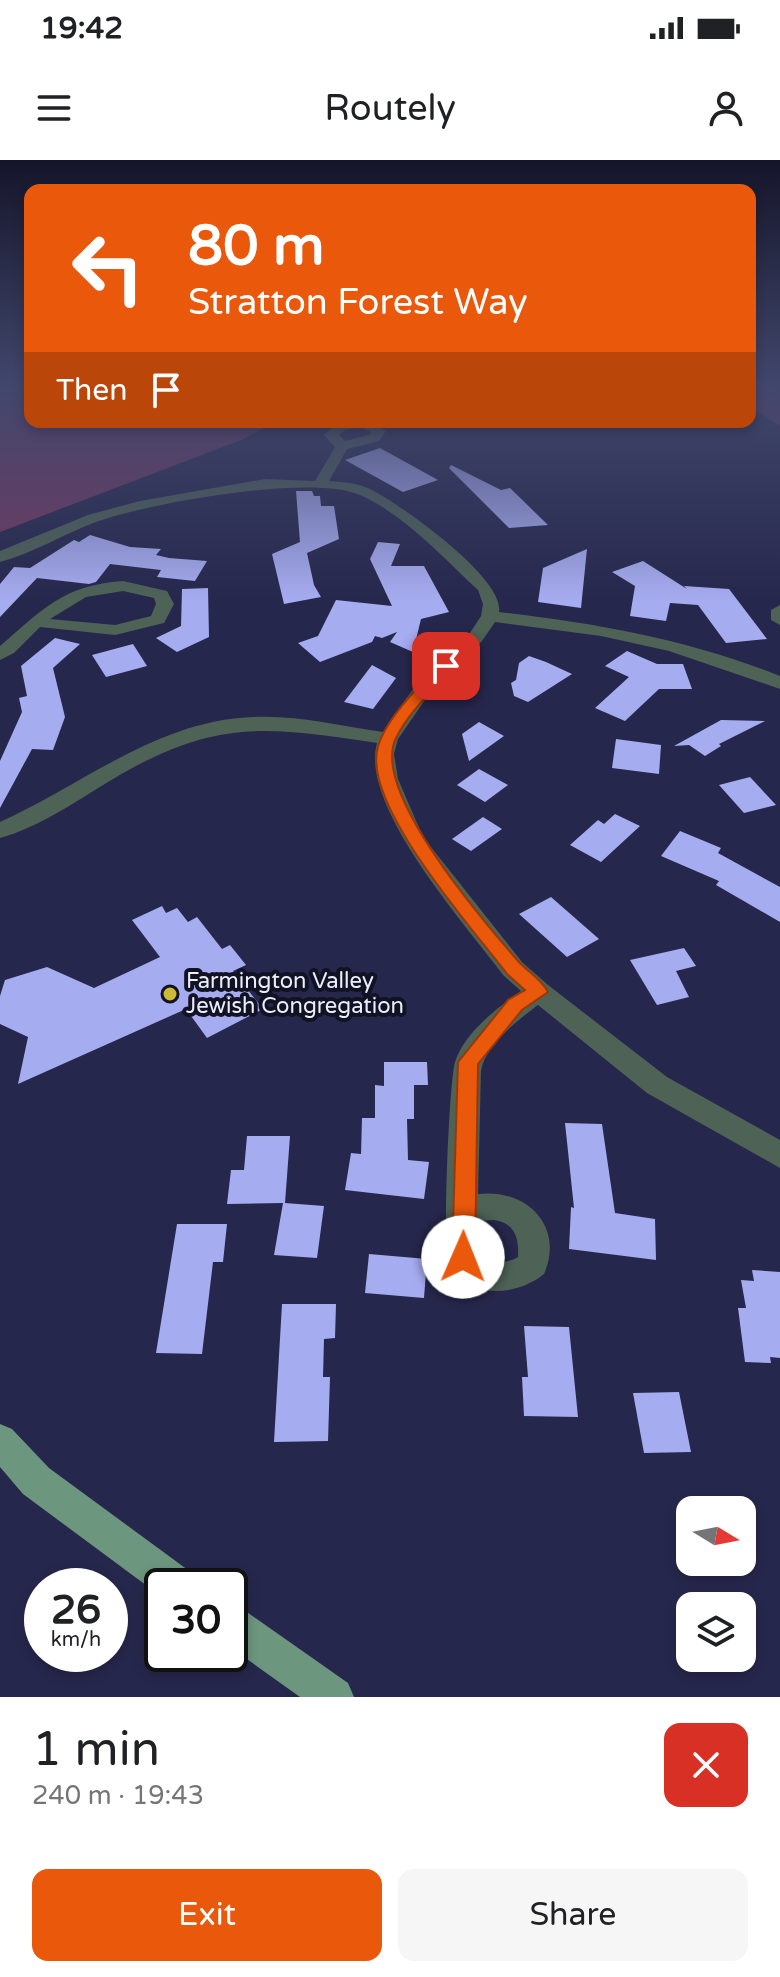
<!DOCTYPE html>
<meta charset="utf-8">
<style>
:root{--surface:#fff;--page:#f6f6f6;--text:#202124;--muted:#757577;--accent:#ea580c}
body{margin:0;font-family:"Varela Round",sans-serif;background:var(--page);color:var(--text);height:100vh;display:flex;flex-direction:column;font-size:30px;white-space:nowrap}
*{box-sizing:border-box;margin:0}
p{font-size:26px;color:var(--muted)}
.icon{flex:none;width:44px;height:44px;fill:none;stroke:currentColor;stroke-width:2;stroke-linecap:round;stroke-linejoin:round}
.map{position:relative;height:1537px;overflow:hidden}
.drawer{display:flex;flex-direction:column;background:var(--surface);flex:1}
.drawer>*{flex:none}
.guide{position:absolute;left:24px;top:24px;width:732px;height:244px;border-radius:16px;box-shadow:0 4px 12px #0003;background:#ea580c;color:#fff;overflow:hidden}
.needle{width:52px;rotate:100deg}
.controls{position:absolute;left:676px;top:1336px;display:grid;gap:16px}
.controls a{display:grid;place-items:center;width:80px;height:80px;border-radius:16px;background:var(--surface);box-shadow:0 4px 12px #0003;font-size:40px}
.speed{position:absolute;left:24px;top:1408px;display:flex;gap:16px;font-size:40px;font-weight:700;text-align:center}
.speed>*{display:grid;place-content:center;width:104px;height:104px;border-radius:50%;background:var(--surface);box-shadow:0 4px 12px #0003;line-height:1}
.speed small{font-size:20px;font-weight:400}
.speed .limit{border:4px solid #111;border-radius:12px;background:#fff;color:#111}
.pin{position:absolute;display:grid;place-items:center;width:68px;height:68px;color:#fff;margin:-34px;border-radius:16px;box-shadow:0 4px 12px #0006}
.me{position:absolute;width:88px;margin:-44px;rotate:1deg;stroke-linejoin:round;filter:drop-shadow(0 0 6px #0008)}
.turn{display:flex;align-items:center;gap:28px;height:168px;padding:0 32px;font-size:36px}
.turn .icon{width:104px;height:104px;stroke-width:2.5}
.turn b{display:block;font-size:56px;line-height:68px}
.then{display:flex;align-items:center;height:76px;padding:0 32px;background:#0003;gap:16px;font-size:30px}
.round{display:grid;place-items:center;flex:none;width:84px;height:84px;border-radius:16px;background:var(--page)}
.summary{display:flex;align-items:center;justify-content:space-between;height:136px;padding:0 32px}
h1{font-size:48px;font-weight:600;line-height:60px}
.cta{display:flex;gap:16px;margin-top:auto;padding:16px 32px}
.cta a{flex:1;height:92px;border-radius:16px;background:var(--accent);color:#fff;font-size:32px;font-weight:600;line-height:92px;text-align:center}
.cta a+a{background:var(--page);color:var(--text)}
.status{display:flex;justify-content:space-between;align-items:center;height:56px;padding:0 40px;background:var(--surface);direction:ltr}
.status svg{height:22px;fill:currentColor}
header{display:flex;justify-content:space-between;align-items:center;height:104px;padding:0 32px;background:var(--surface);font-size:36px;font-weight:600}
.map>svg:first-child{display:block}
.green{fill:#733a62}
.building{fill:#a6acf0}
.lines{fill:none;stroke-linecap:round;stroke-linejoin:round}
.minor{fill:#4e6256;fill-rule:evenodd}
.major{fill:#6d967f;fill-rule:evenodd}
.route{fill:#ea580c;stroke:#983908;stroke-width:2}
.poi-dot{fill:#ceb938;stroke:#111223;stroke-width:3}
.labels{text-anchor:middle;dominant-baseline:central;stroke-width:8;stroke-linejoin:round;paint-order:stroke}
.poi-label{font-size:22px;fill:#ebeefc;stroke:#111223;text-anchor:start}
</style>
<div class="status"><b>19:42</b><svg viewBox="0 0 49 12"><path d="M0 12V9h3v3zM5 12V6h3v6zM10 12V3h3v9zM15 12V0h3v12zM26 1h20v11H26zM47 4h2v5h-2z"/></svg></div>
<header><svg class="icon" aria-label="menu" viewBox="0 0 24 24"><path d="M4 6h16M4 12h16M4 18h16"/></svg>Routely<svg class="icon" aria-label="person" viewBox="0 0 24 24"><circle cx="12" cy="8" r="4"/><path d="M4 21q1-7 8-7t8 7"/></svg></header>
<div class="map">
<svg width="780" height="1537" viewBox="0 0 780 1537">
<rect width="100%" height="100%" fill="#26274c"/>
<!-- green -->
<g class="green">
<path d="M0,226H30V262H276L241,280L0,372Z"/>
<path d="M750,226H780V266L750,246Z"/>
</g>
<!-- building -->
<g class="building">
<path d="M380,288L438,320L403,332L345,300Z"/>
<path d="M451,305L501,330L510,328L548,365L509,368L449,308Z"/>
<path d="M296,331H312L314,336H320L321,346H334L339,379L307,393L314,425L321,437L284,444L272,394L300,382Z"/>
<path d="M90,375L130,387L161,389L156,395L169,398L207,401L195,421L157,417L161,410L110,404L96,422L89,424L37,418L0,457V424L14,407L30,408L74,380L79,382Z"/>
<path d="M378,382L400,384L391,406H424L449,452L421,459L413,492L390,482L397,472L382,478L375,476L372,482L320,502L298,483L318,476L336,440L392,446L370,399Z"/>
<path d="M587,389L581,448L538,442L543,408Z"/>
<path d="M643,401L687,429L684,426L729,429L767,479L726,483L698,445L670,443L666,461L630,456L635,426L612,412Z"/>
<path d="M208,428L209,477L177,492L156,478L181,466L182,429Z"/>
<path d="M55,478L80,484L53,508L65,557L53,590L32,589L0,648V601L22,552L19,538L27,536L21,506Z"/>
<path d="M133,484L147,506L106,517L92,495Z"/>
<path d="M627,491L657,504H683L692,529H659L625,561L595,548L629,517L605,506Z"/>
<path d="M529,496L546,502L572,514L528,542L514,536L511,523L516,520L519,503Z"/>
<path d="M372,505L396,518L373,549L344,542Z"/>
<path d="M721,560L765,561L719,584L721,586L705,596L689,585L674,586Z"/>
<path d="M479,562L504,576L469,601L462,574Z"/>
<path d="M616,579L661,585L659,614L612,608Z"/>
<path d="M479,609L508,625L485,642L457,625Z"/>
<path d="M750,617L776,645L744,653L719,625Z"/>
<path d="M615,654L640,666L601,702L570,685L598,660L604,664Z"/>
<path d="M483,657L502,669L471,691L452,679Z"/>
<path d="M680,671L721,688L718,693L780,727V762L716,725L719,721L661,696Z"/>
<path d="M551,737L599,779L567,797L519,754Z"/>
<path d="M162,746L166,753L177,748L188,762L197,757L222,789L230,785L246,805L233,811L263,849L207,878L186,849L18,924L28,877L0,864V836L5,820L47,807L94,828L160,797L132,760Z"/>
<path d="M684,788L696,806L676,811L689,837L657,845L630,800Z"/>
<path d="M384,902H427L428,925H414V959H407L408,1000L429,1002L424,1039L345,1030L351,993L361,994L362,958H375V925L384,926Z"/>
<path d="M565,963L602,964L615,1053L655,1059L656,1100L569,1089L571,1047L574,1048Z"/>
<path d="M247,976H290L285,1043L324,1046L317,1098L274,1095L283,1043L227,1044L231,1010H244Z"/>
<path d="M177,1064H227L223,1102H213L202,1194L156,1193Z"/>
<path d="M369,1094L427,1099L424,1138L365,1133Z"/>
<path d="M752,1110L780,1112V1198L770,1197L771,1203L745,1202L738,1148H746L741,1120L754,1121Z"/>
<path d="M282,1144H336L335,1178L324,1179L323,1217H330L328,1281L274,1282Z"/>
<path d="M524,1166L569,1167L578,1257L524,1256L522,1217H528Z"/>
<path d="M679,1232L691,1292L644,1293L633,1233Z"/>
</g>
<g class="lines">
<!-- minor -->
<g class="minor">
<path d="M338,262H371L386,271L379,281L347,289L329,321C343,322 359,323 372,330C401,345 505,418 499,452C596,463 690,480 780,516V529L669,491L601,476L495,462L482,481L427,537L398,579L394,594L398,619L423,677L522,802L548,825L667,917L780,980V1008L647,933L538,845C517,861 485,885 481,911L478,1034C526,1028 565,1066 544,1114C515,1138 461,1140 448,1097C443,1077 449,924 455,902C464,873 497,848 521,831L504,816C467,766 359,646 377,583C265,566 214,559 113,619C78,640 40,667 0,678V662C84,624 158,560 254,557C297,555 340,566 383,572L413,529L470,473L481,456L483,444L478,430C441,396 405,355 360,335C313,313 145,344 96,362C64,374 33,393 0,402V391L88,355L140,341L265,319L315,321L335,287L324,275ZM363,268L371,272L369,275L345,281L339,275L346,269ZM494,1060C515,1063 519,1078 518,1097C507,1104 487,1105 478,1094V1061Z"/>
<path d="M123,421L167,431L174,444L164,463L115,475L40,467L14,493L0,500V486C42,450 63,425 123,421ZM123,431L154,438L156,444L151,456L115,465L50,459L86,437Z"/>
<path d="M780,445V465L771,460V450Z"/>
</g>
<!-- major -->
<g class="major">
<path d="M0,1264L12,1269L49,1308L192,1413L198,1426H162V1437L23,1334L0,1307Z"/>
<path d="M230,1445L244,1450L348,1523L354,1537H300L230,1487Z"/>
</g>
</g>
<!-- sky -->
<linearGradient id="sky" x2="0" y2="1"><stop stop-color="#15152a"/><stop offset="0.51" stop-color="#41476c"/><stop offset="1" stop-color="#41476c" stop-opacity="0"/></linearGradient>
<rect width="780" height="441" fill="url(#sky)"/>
<!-- route -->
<path class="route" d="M441,503L453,506C434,530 410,550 396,578C370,630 484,762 518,801C528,812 541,819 548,832L522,850L478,904L475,1097L472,1104L463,1108L455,1104L452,1097L458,902L508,840L525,830L507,814C472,768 366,649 377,591C382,562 421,524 441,503Z"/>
<!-- markers -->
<circle class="poi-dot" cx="170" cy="834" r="8"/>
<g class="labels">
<!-- poi labels -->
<g class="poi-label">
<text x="186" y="821">Farmington Valley<tspan x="186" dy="25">Jewish Congregation</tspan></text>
</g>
</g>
</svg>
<div class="controls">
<a><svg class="needle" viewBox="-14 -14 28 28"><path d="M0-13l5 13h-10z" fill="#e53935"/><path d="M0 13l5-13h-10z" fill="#757577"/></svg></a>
<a><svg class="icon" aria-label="layers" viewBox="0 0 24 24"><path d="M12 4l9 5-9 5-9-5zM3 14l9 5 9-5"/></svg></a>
</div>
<div class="speed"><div>26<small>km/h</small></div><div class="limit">30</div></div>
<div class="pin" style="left:446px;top:506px;background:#d93025"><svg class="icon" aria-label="arrive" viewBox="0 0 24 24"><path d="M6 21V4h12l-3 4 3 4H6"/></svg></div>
<svg class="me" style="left:463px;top:1097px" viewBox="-20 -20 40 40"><circle r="19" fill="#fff"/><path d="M0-13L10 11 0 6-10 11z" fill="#ea580c"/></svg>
<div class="guide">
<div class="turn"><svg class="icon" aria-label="left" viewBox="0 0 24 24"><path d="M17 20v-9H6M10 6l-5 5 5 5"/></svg><div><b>80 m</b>Stratton Forest Way</div></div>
<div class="then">Then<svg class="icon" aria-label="arrive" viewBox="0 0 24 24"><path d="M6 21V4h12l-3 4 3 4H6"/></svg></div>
</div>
</div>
<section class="drawer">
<div class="summary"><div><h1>1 min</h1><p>240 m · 19:43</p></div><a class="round" style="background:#d93025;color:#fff"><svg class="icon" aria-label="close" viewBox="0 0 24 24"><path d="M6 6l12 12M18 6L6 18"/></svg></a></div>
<div class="cta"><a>Exit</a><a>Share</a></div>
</section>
